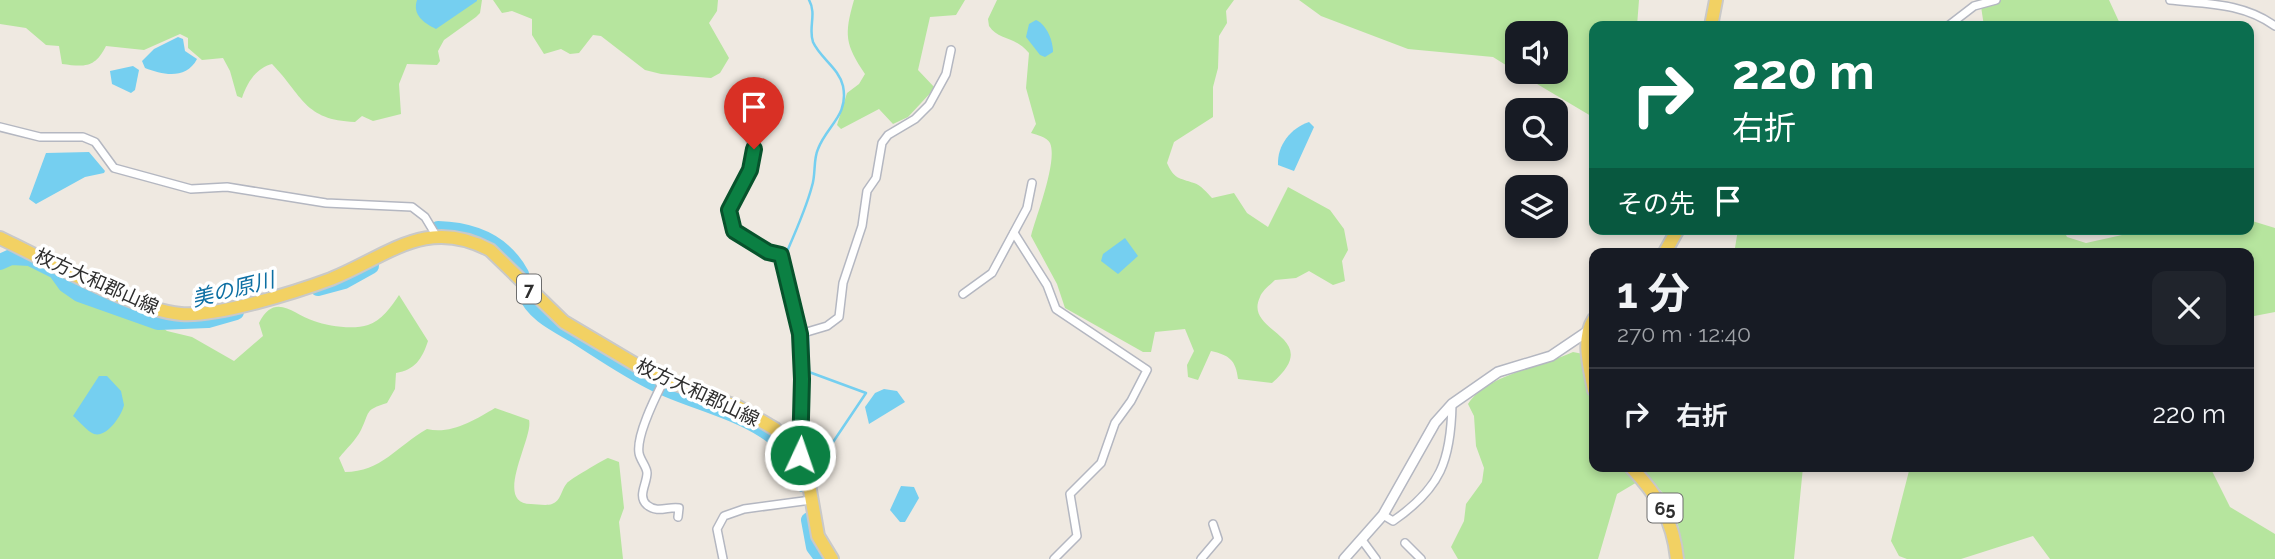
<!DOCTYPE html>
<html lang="ja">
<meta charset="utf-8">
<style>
:root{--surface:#171b24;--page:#20242c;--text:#f1f3f6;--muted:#9ea1a6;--line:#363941}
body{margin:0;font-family:Raleway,"Noto Sans JP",sans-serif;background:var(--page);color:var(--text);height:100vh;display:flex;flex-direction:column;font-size:26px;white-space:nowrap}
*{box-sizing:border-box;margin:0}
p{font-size:23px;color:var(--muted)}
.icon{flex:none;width:38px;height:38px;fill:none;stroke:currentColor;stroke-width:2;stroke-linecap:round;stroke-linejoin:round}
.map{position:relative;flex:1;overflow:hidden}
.drawer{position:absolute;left:1589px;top:248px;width:665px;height:224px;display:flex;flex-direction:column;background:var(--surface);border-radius:14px;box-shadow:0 4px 10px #0003}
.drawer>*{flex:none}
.guide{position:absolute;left:1589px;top:21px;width:665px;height:214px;border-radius:14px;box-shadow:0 4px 10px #0003;background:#0b6e4f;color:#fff;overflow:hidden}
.fabs{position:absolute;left:1505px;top:21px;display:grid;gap:14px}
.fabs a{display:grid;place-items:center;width:63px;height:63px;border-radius:14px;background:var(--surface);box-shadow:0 4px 10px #0003;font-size:35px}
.pin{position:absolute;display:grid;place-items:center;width:60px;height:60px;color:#fff;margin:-72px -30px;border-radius:50% 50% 50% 0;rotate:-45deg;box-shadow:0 0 7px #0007}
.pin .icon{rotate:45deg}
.me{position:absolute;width:77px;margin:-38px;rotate:3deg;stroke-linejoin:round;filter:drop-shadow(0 0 5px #0008)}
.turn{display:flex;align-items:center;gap:24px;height:147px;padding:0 28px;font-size:32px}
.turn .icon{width:91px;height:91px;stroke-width:2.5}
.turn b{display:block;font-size:49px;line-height:60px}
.then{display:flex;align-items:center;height:66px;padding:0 28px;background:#0003;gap:14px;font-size:26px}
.round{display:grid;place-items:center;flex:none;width:74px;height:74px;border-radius:14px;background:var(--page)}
.headline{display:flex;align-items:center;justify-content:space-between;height:119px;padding:0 28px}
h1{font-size:42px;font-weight:700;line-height:52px}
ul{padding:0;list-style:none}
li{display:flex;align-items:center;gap:21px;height:91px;padding:0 28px;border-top:2px solid var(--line)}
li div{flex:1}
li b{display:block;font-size:26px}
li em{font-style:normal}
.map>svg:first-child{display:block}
.green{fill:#b6e59e}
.water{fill:#75cff0}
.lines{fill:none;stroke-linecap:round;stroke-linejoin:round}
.stream{stroke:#75cff0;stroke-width:2.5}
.river{stroke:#75cff0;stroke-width:16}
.minor-casing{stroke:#b4b7c1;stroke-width:10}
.tertiary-casing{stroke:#b4b7c1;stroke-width:12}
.primary-casing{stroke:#c9c9c9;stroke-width:16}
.minor{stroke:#fff;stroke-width:7}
.tertiary{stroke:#fff;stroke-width:9}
.primary{stroke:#f2d163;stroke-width:12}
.route-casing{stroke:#07532c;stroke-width:18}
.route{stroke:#0b8043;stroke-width:12}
.labels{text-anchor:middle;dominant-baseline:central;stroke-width:7;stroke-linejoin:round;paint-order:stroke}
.shield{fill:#fff;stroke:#6d6d6d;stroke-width:2}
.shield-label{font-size:18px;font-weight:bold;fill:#2e2e2e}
.street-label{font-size:19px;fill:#2e2e2e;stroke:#fff}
.water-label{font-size:21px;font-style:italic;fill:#0d6fa3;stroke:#fff}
</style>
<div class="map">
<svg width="2275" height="559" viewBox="0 0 2275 559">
<rect width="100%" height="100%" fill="#efe9e1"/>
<!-- green -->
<g class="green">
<path d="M0,0H482L480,13L476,17L444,40L438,51L440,61L437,65L407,64L399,84L401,114L373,121L362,116L355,122C304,120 303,96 272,64C256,68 247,83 242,98L237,96L230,71L223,58L202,60L188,48V38L180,34L144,50L106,46C95,68 85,67 62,64L59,46L46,45L26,28L0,24Z"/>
<path d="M493,0H718L717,11L709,23L729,58L720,73L711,78L661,74L645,70L601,36L593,35L579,53L570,54L561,49L544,54L532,35V19L512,11L502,13Z"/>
<path d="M854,0H965L956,15L930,17L918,70L935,88L908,117L893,124L879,109L841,129L837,125L847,93L859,84L865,74C845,44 844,35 854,0Z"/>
<path d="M997,0H1234L1226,11L1227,23L1219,36L1218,68L1213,87V117L1174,142L1167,163C1174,179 1179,178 1194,183C1201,185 1207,193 1212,198L1234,193L1247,213L1268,227L1288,187L1330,210L1344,229L1348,250L1342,261L1345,281L1333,285L1309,271L1296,278L1275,280C1270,285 1262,291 1260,297C1242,334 1327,335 1272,383L1238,379C1236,360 1229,355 1211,351L1198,380L1188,377L1187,365L1194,351L1185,329L1155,332L1151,352H1143L1065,308L1057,284L1031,236C1036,216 1058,161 1050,143C1047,137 1037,135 1031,133L1036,124L1026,88L1029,53C1014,35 999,41 989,26L988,19Z"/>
<path d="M1299,0H1639L1637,26H1594V113L1591,116L1517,72H1556V33H1517V72L1493,57L1408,49L1321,16Z"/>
<path d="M1980,0H2109L2121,26H1984Z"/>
<path d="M2249,220L2275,228V312L2249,317V254H1717L1735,248L1738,229H2063L2067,237L2086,243L2149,229H2249Z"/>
<path d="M12,256L35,258L85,287L141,312L167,331L192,337L234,361L263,336L259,323C275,291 294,315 314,321C328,326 353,330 368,325C381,321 392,306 399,295L428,341C422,359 415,370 396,373L395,389L387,403C364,410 370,412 361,430C356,440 346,449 339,458L345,472C381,472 397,446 427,429C450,435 475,420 495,408L529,420C534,437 492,504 531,504C537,504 546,506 552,504C561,501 561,490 567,483C569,480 603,460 608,458L619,462L624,508L619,522L623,559H0V263Z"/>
<path d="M1594,336V467H1803L1794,559H1682C1680,524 1676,496 1644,478L1617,494L1598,559H1458L1451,547L1464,521L1466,504L1482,482L1484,468L1476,446L1474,416L1468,404C1486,375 1542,366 1573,352L1583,354Z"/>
<path d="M1910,467H2210L2230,507L2275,534V559H2050L2033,536L1961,559H1907L1899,556L1891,541Z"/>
</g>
<!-- water -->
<g class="water">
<path d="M417,0H477V1L436,29C424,23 412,15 417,0Z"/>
<path d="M1036,20C1047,25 1053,41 1053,52L1045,57L1040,55L1026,37L1029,24Z"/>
<path d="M178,37L183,39L185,51L197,59C186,80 163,75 145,68L142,61L154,49Z"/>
<path d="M133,66L139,70L135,90L131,93L112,84L110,71Z"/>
<path d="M1309,122L1314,127L1294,171L1278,165C1277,145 1291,128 1309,122Z"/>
<path d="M89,152L105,171L104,173L85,177L36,204L29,199L46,153Z"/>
<path d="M1125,238L1138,256L1118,274L1101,261L1103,254Z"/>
<path d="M99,376H107L121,391L124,405C122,415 107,438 94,434C88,432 78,420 73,416Z"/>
<path d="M884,389L897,391L905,402L869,424L865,407L875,393Z"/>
<path d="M901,486L914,487L919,498L905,522H900L890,510Z"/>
</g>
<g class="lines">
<!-- stream -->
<g class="stream">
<path d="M786,263L785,256C795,233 806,209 812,186C816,174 813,160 818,149C827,125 849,116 843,86C839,68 820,58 813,42C808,28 817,14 809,0"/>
<path d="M800,324L808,335L809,372L866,393L823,457L808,468"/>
</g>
<!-- river -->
<g class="river">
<path d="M438,229C473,230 503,241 521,274"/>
<path d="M0,262L11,257L30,258L56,271L66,285L79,294L158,322L208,320L236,312"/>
<path d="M318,288L344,281L371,266"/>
<path d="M526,294C533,313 556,324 573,334C600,351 627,370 656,384C704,408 793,420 803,484"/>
<path d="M809,520L814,547L823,559"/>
</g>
<defs>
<g id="minor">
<path d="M2170,0C2207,4 2243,3 2275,26"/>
<path d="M1948,26L1974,6L1996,0"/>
<path d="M0,127L40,137H83L95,142L114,168L191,189L227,187L326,203L412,207L425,217L437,237"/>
<path d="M746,130L754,149V158L729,210L734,231L768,252L781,255L800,334V454"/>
<path d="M1014,233L1047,285L1056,309L1147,370L1131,401L1115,423L1101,463L1070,494L1077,536L1054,559"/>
<path d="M963,294L992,273L1027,208L1032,183"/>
<path d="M800,334L827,326L839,317L843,283L862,226L867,191L876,178L882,143L888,135L915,119L929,105L946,74L951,50"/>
<path d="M664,380C656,396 636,435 639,453C640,460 647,467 647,473C647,484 637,496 647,505C658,514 668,506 679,508L678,517"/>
<path d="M1383,515L1393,521C1441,488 1451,460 1452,404"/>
<path d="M1362,540L1376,559"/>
<path d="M1405,543L1421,559"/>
<path d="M723,559L717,529L724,516L744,509L811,500"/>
<path d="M1201,559L1218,539L1213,524"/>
</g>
<path id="tertiary" d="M1344,559L1383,515L1435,423L1452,404L1498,372L1551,356L1588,331"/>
<g id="primary">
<path d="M1711,26L1716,0"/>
<path d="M0,238C47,260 133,310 181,314C217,317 296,292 331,279C388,256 426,216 490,250L564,322L655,376L738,407L775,429L800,455L807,473L818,536L832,559"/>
<path d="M1664,254L1678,229"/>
<path d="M1594,319C1581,339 1590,368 1594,390"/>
<path d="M1631,467C1658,496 1673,519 1677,559"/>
</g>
</defs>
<!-- minor casing -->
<use href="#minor" class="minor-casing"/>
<!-- tertiary casing -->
<use href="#tertiary" class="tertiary-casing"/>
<!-- primary casing -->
<use href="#primary" class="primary-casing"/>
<!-- minor -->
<use href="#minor" class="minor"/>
<!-- tertiary -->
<use href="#tertiary" class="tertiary"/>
<!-- primary -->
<use href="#primary" class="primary"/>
</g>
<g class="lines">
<defs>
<path id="route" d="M754,149L750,170L729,210L734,231L768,252L781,255L800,334L802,379L800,455"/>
</defs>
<!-- route casing -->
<use href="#route" class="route-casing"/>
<!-- route -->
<use href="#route" class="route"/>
</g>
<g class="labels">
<!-- shield labels -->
<g class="shield">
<rect x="517" y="274.5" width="24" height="29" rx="5"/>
<rect x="1647.5" y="493.5" width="35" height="29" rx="5"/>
</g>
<g class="shield-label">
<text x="529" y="289">7</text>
<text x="1665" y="508">65</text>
</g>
<!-- street labels -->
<g class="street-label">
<text transform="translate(97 281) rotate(24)">枚方大和郡山線</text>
<text transform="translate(698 392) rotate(25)">枚方大和郡山線</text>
</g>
<!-- water labels -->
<g class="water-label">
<text transform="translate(233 289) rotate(-14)">美の原川</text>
</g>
</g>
</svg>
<div class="fabs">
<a><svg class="icon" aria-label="sound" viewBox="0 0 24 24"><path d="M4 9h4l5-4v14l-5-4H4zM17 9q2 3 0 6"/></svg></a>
<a><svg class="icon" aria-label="search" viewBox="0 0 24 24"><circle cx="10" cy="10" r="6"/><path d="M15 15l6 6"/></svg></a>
<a><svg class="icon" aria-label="layers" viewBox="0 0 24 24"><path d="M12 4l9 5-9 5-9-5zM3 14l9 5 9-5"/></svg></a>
</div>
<div class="pin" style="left:754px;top:149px;background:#d93025"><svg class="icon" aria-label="arrive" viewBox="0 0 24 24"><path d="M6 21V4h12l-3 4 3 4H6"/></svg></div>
<svg class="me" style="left:800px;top:455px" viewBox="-20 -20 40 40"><circle r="17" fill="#0b8043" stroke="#fff" stroke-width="3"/><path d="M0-11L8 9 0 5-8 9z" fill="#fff"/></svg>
<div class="guide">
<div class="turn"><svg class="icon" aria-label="right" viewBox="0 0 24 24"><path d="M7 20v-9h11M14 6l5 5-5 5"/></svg><div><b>220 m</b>右折</div></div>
<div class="then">その先<svg class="icon" aria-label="arrive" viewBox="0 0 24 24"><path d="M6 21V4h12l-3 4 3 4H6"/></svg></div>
</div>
<section class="drawer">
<div class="headline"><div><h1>1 分</h1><p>270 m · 12:40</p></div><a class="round"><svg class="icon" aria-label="close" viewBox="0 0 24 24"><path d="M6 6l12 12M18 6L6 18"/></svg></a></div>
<ul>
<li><svg class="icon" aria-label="right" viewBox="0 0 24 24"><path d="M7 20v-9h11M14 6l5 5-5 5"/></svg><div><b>右折</b></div><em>220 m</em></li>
</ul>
</section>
</div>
